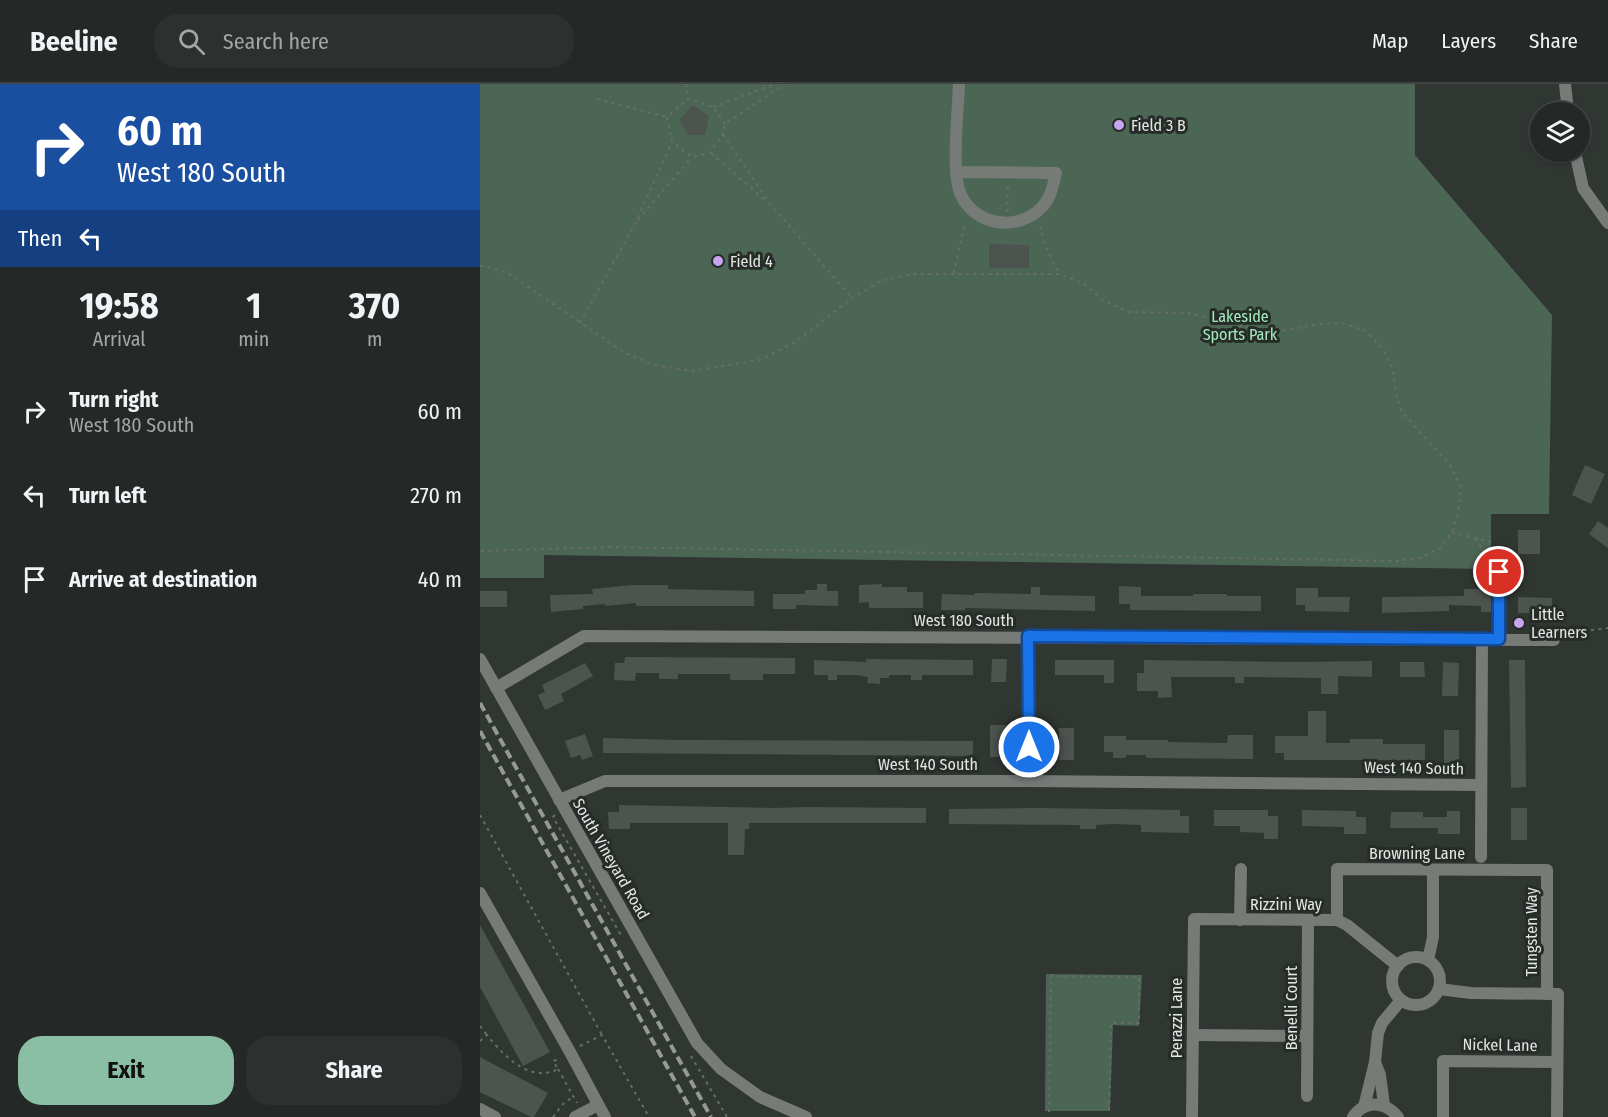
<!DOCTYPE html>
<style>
:root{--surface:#242826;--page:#2c302e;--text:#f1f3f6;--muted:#a3a6a7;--line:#414443;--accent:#8abfa5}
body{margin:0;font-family:"Fira Sans Condensed",sans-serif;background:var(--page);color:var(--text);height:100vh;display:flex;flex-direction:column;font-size:22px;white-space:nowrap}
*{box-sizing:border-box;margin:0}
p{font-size:20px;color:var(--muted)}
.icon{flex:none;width:33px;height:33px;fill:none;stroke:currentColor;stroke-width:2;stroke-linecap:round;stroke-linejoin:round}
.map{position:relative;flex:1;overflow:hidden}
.panel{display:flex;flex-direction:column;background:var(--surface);width:480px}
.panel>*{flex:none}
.hud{background:#1a4fa0;color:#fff;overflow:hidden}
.fabs{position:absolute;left:1050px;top:18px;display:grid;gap:12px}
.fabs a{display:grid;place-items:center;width:60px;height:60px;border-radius:50%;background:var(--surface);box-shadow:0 2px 4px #0004,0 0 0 2px var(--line);font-size:30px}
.pin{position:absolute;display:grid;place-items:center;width:51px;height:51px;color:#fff;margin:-26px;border:3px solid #fff;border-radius:50%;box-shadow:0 2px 6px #0007}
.me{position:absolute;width:66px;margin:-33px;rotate:0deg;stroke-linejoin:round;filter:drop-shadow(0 0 4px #0008)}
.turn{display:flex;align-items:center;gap:21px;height:126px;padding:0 18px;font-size:27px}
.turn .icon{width:78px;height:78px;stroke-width:2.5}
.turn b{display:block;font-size:42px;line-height:51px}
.then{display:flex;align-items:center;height:57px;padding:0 18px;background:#0003;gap:12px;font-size:22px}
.eta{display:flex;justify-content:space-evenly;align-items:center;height:102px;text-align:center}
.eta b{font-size:36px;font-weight:700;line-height:42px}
.cta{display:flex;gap:12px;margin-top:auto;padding:12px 18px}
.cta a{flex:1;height:69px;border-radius:24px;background:var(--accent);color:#111;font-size:24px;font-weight:700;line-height:69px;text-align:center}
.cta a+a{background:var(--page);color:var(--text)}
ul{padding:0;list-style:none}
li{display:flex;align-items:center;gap:18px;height:84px;padding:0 18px}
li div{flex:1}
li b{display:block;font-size:22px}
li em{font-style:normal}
header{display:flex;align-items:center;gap:36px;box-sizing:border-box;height:84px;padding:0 30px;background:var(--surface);border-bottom:2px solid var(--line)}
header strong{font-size:28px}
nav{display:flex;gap:33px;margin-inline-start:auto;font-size:21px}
.search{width:420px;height:54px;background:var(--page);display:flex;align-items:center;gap:15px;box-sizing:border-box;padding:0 21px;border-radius:24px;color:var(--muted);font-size:22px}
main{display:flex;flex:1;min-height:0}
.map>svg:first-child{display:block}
.green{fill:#4c6655}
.building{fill:#4d544f}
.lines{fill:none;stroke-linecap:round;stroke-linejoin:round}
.path{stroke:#686d69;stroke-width:2;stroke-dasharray:3 4.5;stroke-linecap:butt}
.minor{stroke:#777b78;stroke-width:12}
.rail{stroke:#959a96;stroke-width:4;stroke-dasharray:9 4.5;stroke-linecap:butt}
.route-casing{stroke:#114b97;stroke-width:15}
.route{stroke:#1a73e8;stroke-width:10}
.poi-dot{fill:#c8a5ef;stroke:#262c28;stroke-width:2}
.labels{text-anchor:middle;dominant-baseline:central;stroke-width:6;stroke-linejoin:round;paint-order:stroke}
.poi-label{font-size:16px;fill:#e3e7e4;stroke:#262c28;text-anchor:start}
.park-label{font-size:16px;fill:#a3ecbd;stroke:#262c28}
.street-label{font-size:16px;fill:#e3e7e4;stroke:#262c28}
</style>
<header>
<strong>Beeline</strong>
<div class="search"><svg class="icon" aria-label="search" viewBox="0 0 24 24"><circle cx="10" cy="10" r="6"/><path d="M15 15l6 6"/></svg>Search here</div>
<nav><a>Map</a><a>Layers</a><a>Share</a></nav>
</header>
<main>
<section class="panel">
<div class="hud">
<div class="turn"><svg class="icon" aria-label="right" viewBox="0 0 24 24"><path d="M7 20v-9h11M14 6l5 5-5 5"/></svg><div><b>60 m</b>West 180 South</div></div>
<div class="then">Then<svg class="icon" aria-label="left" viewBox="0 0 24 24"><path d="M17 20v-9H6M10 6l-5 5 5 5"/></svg></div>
</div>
<div class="eta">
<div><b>19:58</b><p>Arrival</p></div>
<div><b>1</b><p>min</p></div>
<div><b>370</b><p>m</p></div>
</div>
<ul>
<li><svg class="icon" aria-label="right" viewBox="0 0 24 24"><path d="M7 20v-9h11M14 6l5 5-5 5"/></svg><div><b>Turn right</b><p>West 180 South</p></div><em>60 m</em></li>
<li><svg class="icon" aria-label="left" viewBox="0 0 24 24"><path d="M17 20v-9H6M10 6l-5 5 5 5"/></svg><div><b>Turn left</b></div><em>270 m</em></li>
<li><svg class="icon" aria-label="arrive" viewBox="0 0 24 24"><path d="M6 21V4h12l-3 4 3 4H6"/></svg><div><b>Arrive at destination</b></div><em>40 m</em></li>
</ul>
<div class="cta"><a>Exit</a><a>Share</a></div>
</section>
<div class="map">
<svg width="1128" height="1033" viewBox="0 0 1128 1033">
<rect width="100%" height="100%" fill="#303632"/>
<!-- green -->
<g class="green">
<path d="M0,0H935V71L1072,231L1069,430H1011V485L64,471V494H0Z"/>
<path d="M566,890L662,891L659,942L633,941L630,1027H565Z"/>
</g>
<!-- building -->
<g class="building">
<path d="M213,21L229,32L225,51H208L199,36Z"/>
<path d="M509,160L549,161V184H509Z"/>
<path d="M1105,381L1125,390L1111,420L1092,411Z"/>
<path d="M1118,437L1128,444V464L1109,450Z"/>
<rect x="1038" y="446" width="22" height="24"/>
<path d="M337,500H347V507H358V522L316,521V525H293V510H325V506H337Z"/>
<path d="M402,500V503H427V508H443V524H389V518L379,519V501Z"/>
<path d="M151,501H188V505L274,507V522H156V519L125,522V520L103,522V525L71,528L70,511L113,510L112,505Z"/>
<path d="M639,502L661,503V512H713V510H747V512H781V527L650,526V520H639Z"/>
<path d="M551,503H560V511L615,512V527L485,524V526H461L462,510L494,511L495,509L551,510Z"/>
<path d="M816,504H838V513H870L869,528L825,527V521H816Z"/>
<path d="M984,505H1011V528H1001V522L969,521V527L902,529V513L984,512Z"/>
<rect x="0" y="507" width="27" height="16"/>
<path d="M1038,513L1072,514V529H1038Z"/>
<path d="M145,573L315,574V590H283V596H250V590H198V595H179V589H156L155,597L134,596L135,579H144Z"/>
<path d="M386,575L493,576V591H442V596H431V591H409V594H400V600L387,599L388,593L376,591H357V596H348V591H334V576L386,578Z"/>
<path d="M512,575H527L526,598H511Z"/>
<path d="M575,576H634V599H624V591H575Z"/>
<path d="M664,576L817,578L892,577V593L858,592V610H841V594L764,593V599H755V593H691L692,613L678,614V607H657V589H664Z"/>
<path d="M1029,576H1045L1046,703L1031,704Z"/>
<path d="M920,578H944L945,593H920Z"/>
<path d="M963,578L979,579L978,612H962Z"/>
<path d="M105,579L113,592L81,610L84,617L65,626L58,611L65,608L62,601Z"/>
<path d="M828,627H846V659H870V655H903V660H945V676H804V669H795V652H828Z"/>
<rect x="510" y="641" width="16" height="32"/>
<rect x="579" y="644" width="15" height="32"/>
<rect x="964" y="646" width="15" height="33"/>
<path d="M105,650L113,672L102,676L100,671L91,674L85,657Z"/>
<path d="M748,651H773V675L666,674V671H646V674H633V668H624V652H646V656H688V658L747,659Z"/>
<path d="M123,654L198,656L493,657V672L123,669Z"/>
<path d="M139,721L293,724L326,723L446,724V739H269V745H265L264,771H248V739H150V745H129L128,728H139Z"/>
<path d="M557,724L700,726V732H709V749L661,748V741L632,740L616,741V745H600V741L469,740V725Z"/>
<rect x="1031" y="724" width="16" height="32"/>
<path d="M734,726H788V732H798V755H784V749L760,748V742H734Z"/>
<path d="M822,726L876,727V733H886V750H864V743L822,742Z"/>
<path d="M967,727H980V750H958V744H910L911,728H943V733H967Z"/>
<path d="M0,841L70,968L43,982L0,903Z"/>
<path d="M0,973L68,1009L54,1033H51L0,1008Z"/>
</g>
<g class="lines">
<!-- path -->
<g class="path">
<path d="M206,0L208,15"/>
<path d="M117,15L187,33"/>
<path d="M233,23L295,0"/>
<path d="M245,40L233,23L208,15L187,33L192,58L212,73L230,69L243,50L245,40L305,0"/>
<path d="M243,50L290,120L372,214"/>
<path d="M231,69L286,117"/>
<path d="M527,128L528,100"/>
<path d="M158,136L211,74"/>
<path d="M560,142L566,163L579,190"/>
<path d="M0,182L8,183L28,189L145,269L175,281L211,287L279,276L314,259L372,214L401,197L432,190H579L603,199L623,216L648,228L709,229L790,249L839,240L862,239L886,247L903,265L913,285L916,309L922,328L970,381L981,403L978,430L972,448L960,464L940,474L916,477L130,463L0,467"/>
<path d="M474,189L485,138"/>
<path d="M100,239L156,138L192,58"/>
<path d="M972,448L1011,458"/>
<path d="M996,454L1010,482"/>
<path d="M1081,546L1105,547L1128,544"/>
<path d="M0,731L122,951"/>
<path d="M75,731L73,733L142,853"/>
<path d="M0,942L7,951"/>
<path d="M0,957L7,951C23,971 50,1000 78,985L73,977L80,975"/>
<path d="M100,962L122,951L169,1033"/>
<path d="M211,972L247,1033"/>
<path d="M78,985L97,1019"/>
<path d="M569,1028L571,892L659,893V939H631L629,1028"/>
<path d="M73,1033L83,1020L93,1013"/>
</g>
<!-- minor -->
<g class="minor">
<path d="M1085,0L1088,28"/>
<path d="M1095,68L1103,104L1128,139"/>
<path d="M476,88L576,89C573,101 571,114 562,123C538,149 491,142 479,106C472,82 478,28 479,0"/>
<path d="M1019,488V555"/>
<path d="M548,552L549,697"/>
<path d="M0,575L217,959L241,985L280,1013L326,1033"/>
<path d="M16,604L104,552L1074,556"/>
<path d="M79,716L125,697H549L1001,701"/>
<path d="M1001,773L1002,555"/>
<path d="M0,809L90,968L125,1033"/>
<path d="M760,836L761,785"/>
<path d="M857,836V785L1067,786V910"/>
<circle cx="936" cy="897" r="24"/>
<path d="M948,876L953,853V786"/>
<path d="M959,905L991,909L1078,910L1077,1033"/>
<path d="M713,951L827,952"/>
<path d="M895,978L900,991L904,1021"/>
<path d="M827,1012L828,836"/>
<path d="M884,1023L895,978L898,949L902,939L921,916"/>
<path d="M0,1025L15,1033"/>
<path d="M95,1033L118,1021"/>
<path d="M712,1033L714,835L857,836L867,841L918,882"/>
<path d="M873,1033C885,1016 905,1017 918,1033"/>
<path d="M963,1033V977L1077,978"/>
</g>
<!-- rail -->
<g class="rail">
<path d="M0,619L231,1033"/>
<path d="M0,647L215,1033"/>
</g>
</g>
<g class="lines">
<defs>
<path id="route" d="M549,663L548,552L1019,555V488"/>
</defs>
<!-- route casing -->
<use href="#route" class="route-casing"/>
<!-- route -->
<use href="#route" class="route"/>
</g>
<!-- markers -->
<g class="poi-dot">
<circle cx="639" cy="41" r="6"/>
<circle cx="238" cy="177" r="6"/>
<circle cx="1039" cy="539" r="6"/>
</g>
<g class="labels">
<!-- poi labels -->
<g class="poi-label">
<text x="651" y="41">Field 3 B</text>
<text x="250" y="177">Field 4</text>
<text x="1051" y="530">Little<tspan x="1051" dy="18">Learners</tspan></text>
</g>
<!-- park labels -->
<g class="park-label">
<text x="760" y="232">Lakeside<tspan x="760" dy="18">Sports Park</tspan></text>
</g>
<!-- street labels -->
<g class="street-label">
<text x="484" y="536">West 180 South</text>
<text x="448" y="680">West 140 South</text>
<text transform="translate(934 684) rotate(1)">West 140 South</text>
<text x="937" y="769">Browning Lane</text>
<text transform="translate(131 775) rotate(60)">South Vineyard Road</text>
<text x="806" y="820">Rizzini Way</text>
<text transform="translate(1051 848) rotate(-90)">Tungsten Way</text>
<text transform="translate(811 924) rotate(-90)">Benelli Court</text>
<text transform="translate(696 934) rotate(-90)">Perazzi Lane</text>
<text transform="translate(1020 961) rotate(1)">Nickel Lane</text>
</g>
</g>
</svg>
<div class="fabs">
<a><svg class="icon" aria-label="layers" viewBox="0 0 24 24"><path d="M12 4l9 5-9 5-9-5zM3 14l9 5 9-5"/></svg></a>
</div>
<div class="pin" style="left:1019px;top:488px;background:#d93025"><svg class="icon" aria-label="arrive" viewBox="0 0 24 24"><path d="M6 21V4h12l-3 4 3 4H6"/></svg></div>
<svg class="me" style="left:549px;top:663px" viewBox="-20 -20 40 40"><circle r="17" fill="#1a73e8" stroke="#fff" stroke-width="3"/><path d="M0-11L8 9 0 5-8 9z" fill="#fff"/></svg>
</div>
</main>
